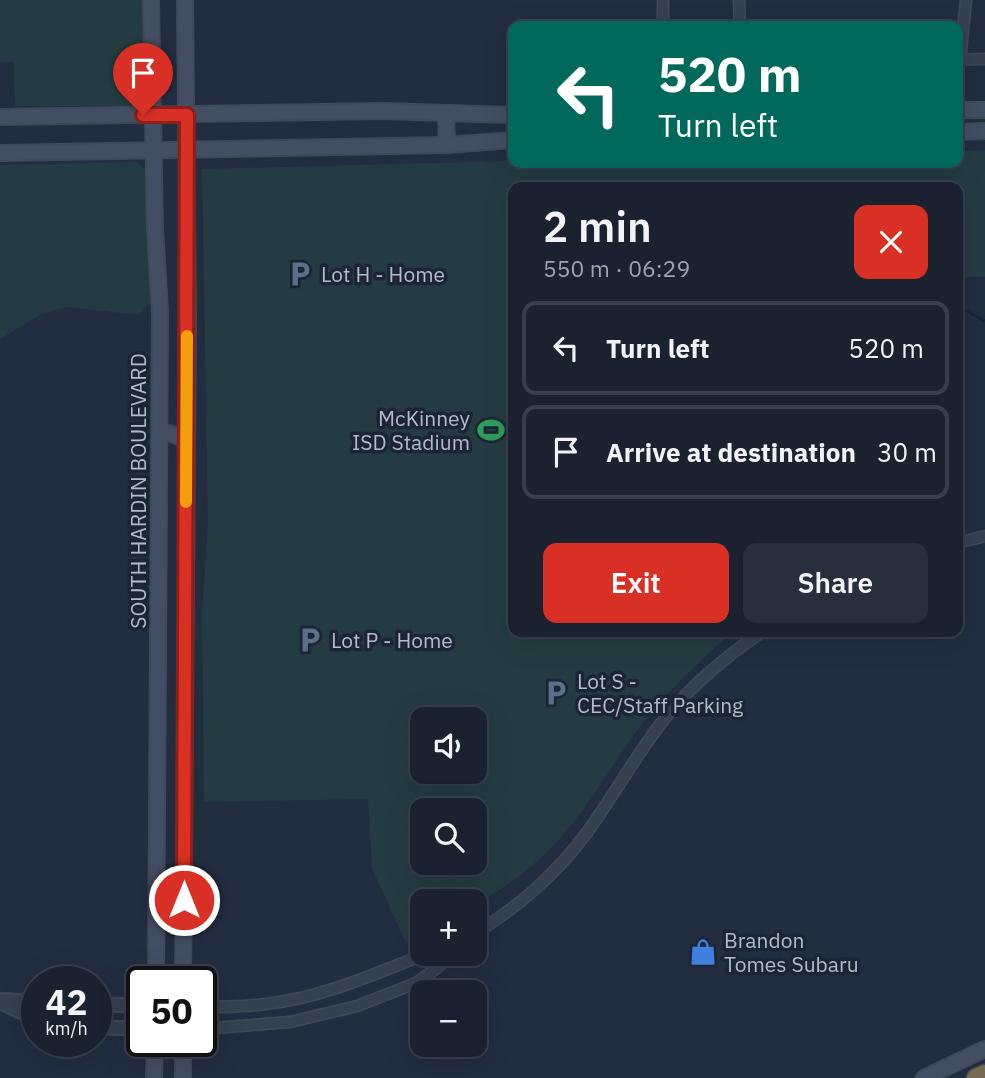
<!DOCTYPE html>
<meta charset="utf-8">
<style>
:root{--surface:#1a2230;--page:#272f3c;--text:#f1f3f6;--muted:#9fa4ab;--line:#383f4c;--accent:#d93025}
body{margin:0;font-family:"IBM Plex Sans",sans-serif;background:var(--page);color:var(--text);height:100vh;display:flex;flex-direction:column;font-size:26px;white-space:nowrap}
*{box-sizing:border-box;margin:0}
p{font-size:23px;color:var(--muted)}
.icon{flex:none;width:38px;height:38px;fill:none;stroke:currentColor;stroke-width:2;stroke-linecap:round;stroke-linejoin:round}
.map{position:relative;flex:1;overflow:hidden}
.side{position:absolute;left:508px;top:182px;width:455px;height:455px;display:flex;flex-direction:column;background:var(--surface);border-radius:14px;box-shadow:0 7px 28px #0002,0 0 0 2px var(--line)}
.side>*{flex:none}
.hud{position:absolute;left:508px;top:21px;width:455px;height:147px;border-radius:14px;box-shadow:0 7px 28px #0002,0 0 0 2px var(--line);background:#00695c;color:#fff;overflow:hidden}
.fabs{position:absolute;left:410px;top:707px;display:grid;gap:14px}
.fabs a{display:grid;place-items:center;width:77px;height:77px;border-radius:14px;background:var(--surface);box-shadow:0 7px 28px #0002,0 0 0 2px var(--line);font-size:35px}
.speed{position:absolute;left:21px;top:966px;display:flex;gap:14px;font-size:35px;font-weight:700;text-align:center}
.speed>*{display:grid;place-content:center;width:91px;height:91px;border-radius:50%;background:var(--surface);box-shadow:0 7px 28px #0002,0 0 0 2px var(--line);line-height:1}
.speed small{font-size:18px;font-weight:400}
.speed .limit{border:4px solid #111;border-radius:10px;background:#fff;color:#111}
.pin{position:absolute;display:grid;place-items:center;width:60px;height:60px;color:#fff;margin:-72px -30px;border-radius:50% 50% 50% 0;rotate:-45deg;box-shadow:0 0 7px #0007}
.pin .icon{rotate:45deg}
.me{position:absolute;width:77px;margin:-38px;rotate:0deg;stroke-linejoin:round;filter:drop-shadow(0 0 5px #0008)}
.turn{display:flex;align-items:center;gap:24px;height:147px;padding:0 35px;font-size:32px}
.turn .icon{width:91px;height:91px;stroke-width:2.5}
.turn b{display:block;font-size:49px;line-height:60px}
.round{display:grid;place-items:center;flex:none;width:74px;height:74px;border-radius:14px;background:var(--page)}
.head{display:flex;align-items:center;justify-content:space-between;height:119px;padding:0 35px}
h1{font-size:42px;font-weight:600;line-height:52px}
.primary-button{display:flex;gap:14px;margin-top:auto;padding:14px 35px}
.primary-button a{flex:1;height:80px;border-radius:14px;background:var(--accent);color:#fff;font-size:28px;font-weight:600;line-height:80px;text-align:center}
.primary-button a+a{background:var(--page);color:var(--text)}
ul{padding:0;list-style:none}
li{display:flex;align-items:center;gap:21px;height:94px;margin:0 14px 10px;padding:0 21px;border:4px solid var(--line);border-radius:14px}
li div{flex:1}
li b{display:block;font-size:26px}
li em{font-style:normal}
.map>svg:first-child{display:block}
.green{fill:#243c41;fill-rule:evenodd}
.lines{fill:none;stroke-linecap:round;stroke-linejoin:round}
.stream{stroke:#14243e;stroke-width:2.5}
.minor-casing{stroke:#404958;stroke-width:13}
.tertiary-casing{stroke:#404958;stroke-width:16}
.secondary-casing{stroke:#404958;stroke-width:18}
.motorway-casing{stroke:#3e4857;stroke-width:21}
.minor{stroke:#36404f;stroke-width:10}
.tertiary{stroke:#36404f;stroke-width:12}
.secondary{stroke:#444e63;stroke-width:14}
.motorway{stroke:#766a53;stroke-width:18}
.route-casing{stroke:#8d1f18;stroke-width:18}
.route{stroke:#d93025;stroke-width:12}
.slow{stroke:#f59e0b;stroke-width:12}
.labels{text-anchor:middle;dominant-baseline:central;stroke-width:7;stroke-linejoin:round;paint-order:stroke}
.poi-label{font-size:21px;fill:#b3bbca;stroke:#1b2534;text-anchor:start}
.street-label{font-size:21px;fill:#b3bbca;stroke:#1b2534}
</style>
<div class="map">
<svg width="985" height="1078" viewBox="0 0 985 1078">
<rect width="100%" height="100%" fill="#222d40"/>
<!-- green -->
<g class="green">
<path d="M0,0H146L145,95L135,96V106H15L14,62H0Z"/>
<path d="M985,150V277H957V187H513V632H733C698,662 663,694 636,732C607,772 583,817 547,852C525,874 499,890 474,907V901H422V935L406,943L372,868L368,799L204,802L202,611L208,525L202,169L513,161L957,163V151ZM422,719H474V772H422ZM422,810H474V863H422Z"/>
<path d="M136,162L146,170L151,302L139,315L67,307L41,314L0,339V165Z"/>
</g>
<g class="lines">
<!-- stream -->
<path class="stream" d="M957,306L985,321"/>
<defs>
<g id="minor">
<path d="M739,0L740,26"/>
<path d="M663,26V0"/>
<path d="M957,60L985,59"/>
<path d="M960,60L966,0"/>
<path d="M957,543L985,536"/>
<path d="M474,934C516,909 556,874 585,835C615,795 638,750 670,712C697,681 728,655 762,632"/>
<path d="M201,1007C223,1007 245,1007 266,1004C322,998 374,974 426,954"/>
<path d="M201,1029L290,1022L357,1006L416,983L437,968L452,954"/>
</g>
<g id="tertiary">
<path d="M2,1000L37,1002"/>
<path d="M0,1002L37,1020"/>
<path d="M96,1004L142,1006"/>
<path d="M96,1027L142,1029"/>
</g>
<g id="secondary">
<path d="M151,0L155,229L160,312L156,982"/>
<path d="M957,110H985"/>
<path d="M446,113L447,145"/>
<path d="M0,117L383,111L513,115"/>
<path d="M957,132L985,131"/>
<path d="M0,153L447,145L513,140"/>
<path d="M160,430L186,439"/>
<path d="M183,982L188,314L185,0"/>
<path d="M154,1078L155,1041"/>
<path d="M183,1078V1041"/>
<path d="M924,1078L985,1049"/>
</g>
<path id="motorway" d="M976,1078L985,1074"/>
</defs>
<!-- minor casing -->
<use href="#minor" class="minor-casing"/>
<!-- tertiary casing -->
<use href="#tertiary" class="tertiary-casing"/>
<!-- secondary casing -->
<use href="#secondary" class="secondary-casing"/>
<!-- motorway casing -->
<use href="#motorway" class="motorway-casing"/>
<!-- minor -->
<use href="#minor" class="minor"/>
<!-- tertiary -->
<use href="#tertiary" class="tertiary"/>
<!-- secondary -->
<use href="#secondary" class="secondary"/>
<!-- motorway -->
<use href="#motorway" class="motorway"/>
</g>
<g class="lines">
<defs>
<path id="route" d="M143,115H187L184,900"/>
</defs>
<!-- route casing -->
<use href="#route" class="route-casing"/>
<!-- route -->
<use href="#route" class="route"/>
<!-- slow -->
<path class="slow" d="M186,502L187,336"/>
</g>
<!-- icons -->
<defs>
<symbol id="parking-bare" viewBox="-9 -9 18 18"><path d="M-3.5-5.5H1a3.5 3.5 0 0 1 0 7H-1V5.5H-3.5ZM-1-3.4V-.6H.8a1.4 1.4 0 0 0 0-2.8Z" fill="#5c6f8a" stroke="#1b2534" stroke-width="2.5" paint-order="stroke"/></symbol>
<symbol id="stadium-bare" viewBox="-9 -9 18 18"><path d="M0-5a6.5 5 0 1 0 0 10a6.5 5 0 1 0 0-10ZM-3.5-1.8h7v3.6h-7Z" fill="#2e9e5b" stroke="#1b2534" stroke-width="2.5" paint-order="stroke"/></symbol>
<symbol id="shop-bare" viewBox="-9 -9 18 18"><path d="M-5-2.5h2.3a2.7 3.5 0 0 1 5.4 0H5L5.5 6h-11ZM-1.5-2.5h3a1.5 2.3 0 0 0-3 0Z" fill="#3f7fe0" stroke="#1b2534" stroke-width="2.5" paint-order="stroke"/></symbol>
</defs>
<g fill-rule="evenodd">
<use href="#parking-bare" x="281" y="255" width="38" height="38"/>
<use href="#stadium-bare" x="472" y="411" width="38" height="38"/>
<use href="#parking-bare" x="291" y="621" width="38" height="38"/>
<use href="#parking-bare" x="537" y="674" width="38" height="38"/>
<use href="#shop-bare" x="684" y="933" width="38" height="38"/>
</g>
<g class="labels">
<!-- poi labels -->
<g class="poi-label">
<text x="321" y="274">Lot H - Home</text>
<text x="470" y="418" text-anchor="end">McKinney<tspan x="470" dy="24">ISD Stadium</tspan></text>
<text x="331" y="640">Lot P - Home</text>
<text x="577" y="681">Lot S -<tspan x="577" dy="24">CEC/Staff Parking</tspan></text>
<text x="724" y="940">Brandon<tspan x="724" dy="24">Tomes Subaru</tspan></text>
</g>
<!-- street labels -->
<g class="street-label">
<text transform="translate(138 491) rotate(-90)">SOUTH HARDIN BOULEVARD</text>
</g>
</g>
</svg>
<div class="fabs">
<a><svg class="icon" aria-label="sound" viewBox="0 0 24 24"><path d="M4 9h4l5-4v14l-5-4H4zM17 9q2 3 0 6"/></svg></a>
<a><svg class="icon" aria-label="search" viewBox="0 0 24 24"><circle cx="10" cy="10" r="6"/><path d="M15 15l6 6"/></svg></a>
<a>+</a>
<a>−</a>
</div>
<div class="speed"><div>42<small>km/h</small></div><div class="limit">50</div></div>
<div class="pin" style="left:143px;top:115px;background:#d93025"><svg class="icon" aria-label="arrive" viewBox="0 0 24 24"><path d="M6 21V4h12l-3 4 3 4H6"/></svg></div>
<svg class="me" style="left:184px;top:900px" viewBox="-20 -20 40 40"><circle r="17" fill="#d93025" stroke="#fff" stroke-width="3"/><path d="M0-11L8 9 0 5-8 9z" fill="#fff"/></svg>
<div class="hud">
<div class="turn"><svg class="icon" aria-label="left" viewBox="0 0 24 24"><path d="M17 20v-9H6M10 6l-5 5 5 5"/></svg><div><b>520 m</b>Turn left</div></div>
</div>
<section class="side">
<div class="head"><div><h1>2 min</h1><p>550 m · 06:29</p></div><a class="round" style="background:#d93025;color:#fff"><svg class="icon" aria-label="close" viewBox="0 0 24 24"><path d="M6 6l12 12M18 6L6 18"/></svg></a></div>
<ul>
<li><svg class="icon" aria-label="left" viewBox="0 0 24 24"><path d="M17 20v-9H6M10 6l-5 5 5 5"/></svg><div><b>Turn left</b></div><em>520 m</em></li>
<li><svg class="icon" aria-label="arrive" viewBox="0 0 24 24"><path d="M6 21V4h12l-3 4 3 4H6"/></svg><div><b>Arrive at destination</b></div><em>30 m</em></li>
</ul>
<div class="primary-button"><a>Exit</a><a>Share</a></div>
</section>
</div>
